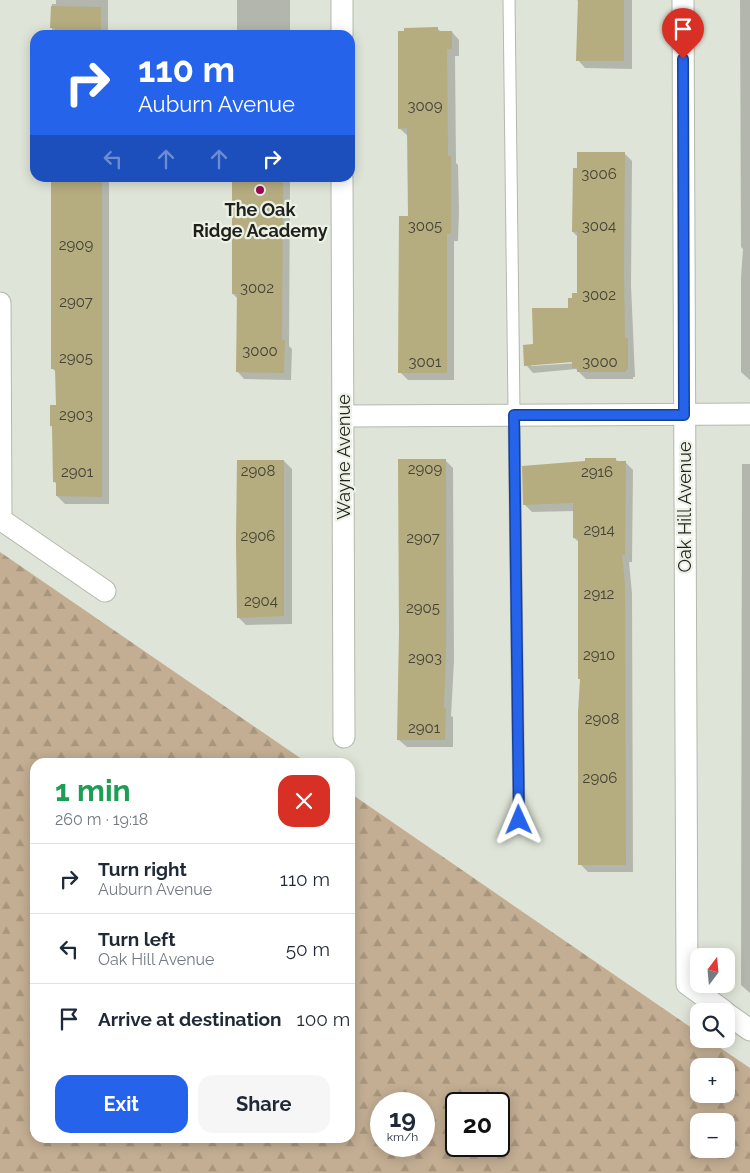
<!DOCTYPE html>
<meta charset="utf-8">
<style>
:root{--surface:#fff;--page:#f6f6f7;--text:#1f2937;--muted:#747a83;--line:#e0e1e3;--accent:#2563eb}
body{margin:0;font-family:Raleway,sans-serif;background:var(--page);color:var(--text);height:100vh;display:flex;flex-direction:column;font-size:19px;white-space:nowrap}
*{box-sizing:border-box;margin:0}
p{font-size:16px;color:var(--muted)}
.icon{flex:none;width:28px;height:28px;fill:none;stroke:currentColor;stroke-width:2;stroke-linecap:round;stroke-linejoin:round}
.map{position:relative;flex:1;overflow:hidden}
.sheet{position:absolute;left:30px;top:758px;width:325px;height:385px;display:flex;flex-direction:column;background:var(--surface);border-radius:15px;box-shadow:0 2px 12px #0003}
.sheet>*{flex:none}
.guide{position:absolute;left:30px;top:30px;width:325px;height:152px;border-radius:15px;box-shadow:0 2px 12px #0003;background:#2563eb;color:#fff;overflow:hidden}
.needle{width:32px;rotate:16deg}
.controls{position:absolute;left:690px;top:948px;display:grid;gap:10px}
.controls a{display:grid;place-items:center;width:45px;height:45px;border-radius:10px;background:var(--surface);box-shadow:0 2px 12px #0003;font-size:25px}
.speed{position:absolute;left:370px;top:1092px;display:flex;gap:10px;font-size:25px;font-weight:700;text-align:center}
.speed>*{display:grid;place-content:center;width:65px;height:65px;border-radius:50%;background:var(--surface);box-shadow:0 2px 12px #0003;line-height:1}
.speed small{font-size:12px;font-weight:400}
.speed .limit{border:2px solid #111;border-radius:8px;background:#fff;color:#111}
.pin{position:absolute;display:grid;place-items:center;width:42px;height:42px;color:#fff;margin:-51px -21px;border-radius:50% 50% 50% 0;rotate:-45deg;box-shadow:0 0 5px #0007}
.pin .icon{rotate:45deg}
.me{position:absolute;width:55px;margin:-28px;rotate:359deg;stroke-linejoin:round;filter:drop-shadow(0 0 4px #0008)}
.turn{display:flex;align-items:center;gap:18px;height:105px;padding:0 25px;font-size:22px}
.turn .icon{width:65px;height:65px;stroke-width:2.5}
.turn b{display:block;font-size:35px;line-height:42px}
.lanes{display:flex;align-items:center;height:48px;padding:0 25px;background:#0003;justify-content:center;gap:25px;direction:ltr}
.lanes .off{opacity:.35}
.round{display:grid;place-items:center;flex:none;width:52px;height:52px;border-radius:15px;background:var(--page)}
.headline{display:flex;align-items:center;justify-content:space-between;height:85px;padding:0 25px}
h1{font-size:30px;font-weight:700;line-height:38px;color:#1e9e55}
.button{display:flex;gap:10px;margin-top:auto;padding:10px 25px}
.button a{flex:1;height:58px;border-radius:15px;background:var(--accent);color:#fff;font-size:20px;font-weight:700;line-height:58px;text-align:center}
.button a+a{background:var(--page);color:var(--text)}
ul{padding:0;list-style:none}
li{display:flex;align-items:center;gap:15px;height:70px;padding:0 25px;border-top:1px solid var(--line)}
li div{flex:1}
li b{display:block;font-size:19px}
li em{font-style:normal}
.map>svg:first-child{display:block}
.forest{fill:url(#forest-firs);fill-rule:evenodd}
.shadow{fill:#0003;fill-rule:evenodd}
.building{fill:#b5ac7f}
.lines{fill:none;stroke-linecap:round;stroke-linejoin:round}
.lane-casing{stroke:#b4b8ad;stroke-width:13}
.street-casing{stroke:#b4b8ad;stroke-width:23}
.lane{stroke:#fff;stroke-width:11}
.street{stroke:#fff;stroke-width:21}
.route-casing{stroke:#184099;stroke-width:12}
.route{stroke:#2563eb;stroke-width:9}
.poi-dot{fill:#9d0652;stroke:#ecf1e5;stroke-width:2}
.labels{text-anchor:middle;dominant-baseline:central;stroke-width:4.5;stroke-linejoin:round;paint-order:stroke}
.number-label{font-size:15px;fill:#444335}
.poi-label{font-size:18px;font-weight:bold;fill:#1f201c;stroke:#ecf1e5}
.street-label{font-size:18px;fill:#1f201c;stroke:#ecf1e5}
</style>
<div class="map">
<svg width="750" height="1173" viewBox="0 0 750 1173">
<defs>
<pattern id="forest-firs" width="22" height="20" patternUnits="userSpaceOnUse" patternTransform="scale(1.25)"><rect width="22" height="20" fill="#c3ae93"/><path d="M5 1l3.5 6h-7zM16 11l3.5 6h-7z" fill="#a7957e"/></pattern>
</defs>
<rect width="100%" height="100%" fill="#dfe4d8"/>
<!-- forest -->
<path class="forest" d="M0,552L306,762H35V1138H350V793L699,1033V1039H707L750,1068V1173H0ZM699,1066H726V1094H699ZM381,1104H424V1146H381ZM456,1104H499V1146H456ZM726,1121V1149H699V1121Z"/>
<!-- shadow -->
<g class="shadow">
<path d="M56,0H108V35H52V4H56Z"/>
<path d="M237,0H290V35H232V33H237Z"/>
<path d="M577,0H632V69L585,68L578,60L579,2Z"/>
<path d="M740,0H750V380L741,372V278L743,249L741,247Z"/>
<path d="M438,29L441,32H452L459,40V56H455L456,163L458,165L459,211L458,241H454V380H408L400,372L409,217L408,136L399,128Z"/>
<path d="M624,153L632,161L631,285L635,377H633V379H586L576,369L533,373L526,365L534,345L569,309L573,299L578,294V237L573,232ZM578,360L579,363L531,366V364Z"/>
<path d="M51,178H109V504H65L57,496V485L54,481V428L51,426L58,406L57,373L52,368Z"/>
<path d="M233,178H290L289,346L292,349L291,380L244,379L237,371L238,299L233,294Z"/>
<path d="M445,460L453,468L454,661L451,716L453,717V747H407L399,740Z"/>
<path d="M616,460L619,462H625L633,470L632,562H629L632,593L633,872H588L580,864L581,680L580,543L574,538V511L532,512L524,504Z"/>
<path d="M284,461L292,469V624L246,625L238,617Z"/>
<path d="M742,464H750V993L741,985Z"/>
</g>
<!-- building -->
<g class="building">
<path d="M578,0H624V61H576Z"/>
<path d="M51,6L101,7V35H55V28H50Z"/>
<path d="M438,27V31H452V49H447L448,156H451V233L447,234V373H398L399,216H408L407,128L398,129V31H404V28Z"/>
<path d="M577,152H625L624,277L625,338H628V370H626V372H577V368H572V362L524,366L523,345L533,344L532,308H568V298H572V293H577V232H572L573,168H577Z"/>
<path d="M51,178H102V497L56,496V482H53L52,426H50V405H56L55,369H51Z"/>
<path d="M232,178H283L282,340H285L284,373L236,372L237,294H232Z"/>
<path d="M585,458H616V461H626L625,555H622L625,584L626,865H578V712L580,679H578V538H573V503L523,505L522,466L585,461Z"/>
<path d="M398,459H446V652L444,708H446L445,740H397L399,632Z"/>
<path d="M237,460H284V616L237,618L236,540Z"/>
</g>
<g class="lines">
<defs>
<path id="lane" d="M509,0L519,820"/>
<g id="street">
<path d="M342,0V35"/>
<path d="M683,0L687,984L724,1011"/>
<path d="M342,178L344,737"/>
<path d="M0,303L1,520"/>
<path d="M343,416L750,414"/>
<path d="M0,519L105,591"/>
<path d="M726,1013L750,1030"/>
</g>
</defs>
<!-- lane casing -->
<use href="#lane" class="lane-casing"/>
<!-- street casing -->
<use href="#street" class="street-casing"/>
<!-- lane -->
<use href="#lane" class="lane"/>
<!-- street -->
<use href="#street" class="street"/>
</g>
<g class="lines">
<defs>
<path id="route" d="M519,820L514,415H684L683,59"/>
</defs>
<!-- route casing -->
<use href="#route" class="route-casing"/>
<!-- route -->
<use href="#route" class="route"/>
</g>
<!-- markers -->
<circle class="poi-dot" cx="260" cy="190" r="5"/>
<g class="labels">
<!-- number labels -->
<g class="number-label">
<text x="425" y="106">3009</text>
<text x="599" y="174">3006</text>
<text x="425" y="226">3005</text>
<text x="599" y="226">3004</text>
<text x="76" y="245">2909</text>
<text x="257" y="288">3002</text>
<text x="599" y="295">3002</text>
<text x="76" y="302">2907</text>
<text x="260" y="351">3000</text>
<text x="76" y="358">2905</text>
<text x="425" y="362">3001</text>
<text x="600" y="362">3000</text>
<text x="76" y="415">2903</text>
<text x="425" y="469">2909</text>
<text x="258" y="471">2908</text>
<text x="77" y="472">2901</text>
<text x="597" y="472">2916</text>
<text x="599" y="530">2914</text>
<text x="258" y="536">2906</text>
<text x="423" y="538">2907</text>
<text x="599" y="594">2912</text>
<text x="261" y="601">2904</text>
<text x="423" y="608">2905</text>
<text x="599" y="655">2910</text>
<text x="425" y="658">2903</text>
<text x="602" y="719">2908</text>
<text x="424" y="728">2901</text>
<text x="600" y="778">2906</text>
</g>
<!-- poi labels -->
<g class="poi-label">
<text x="260" y="209">The Oak<tspan x="260" dy="21">Ridge Academy</tspan></text>
</g>
<!-- street labels -->
<g class="street-label">
<text transform="translate(343 457) rotate(-90)">Wayne Avenue</text>
<text transform="translate(684 507) rotate(-90)">Oak Hill Avenue</text>
</g>
</g>
</svg>
<div class="controls">
<a><svg class="needle" viewBox="-14 -14 28 28"><path d="M0-13l5 13h-10z" fill="#e53935"/><path d="M0 13l5-13h-10z" fill="#747a83"/></svg></a>
<a><svg class="icon" aria-label="search" viewBox="0 0 24 24"><circle cx="10" cy="10" r="6"/><path d="M15 15l6 6"/></svg></a>
<a>+</a>
<a>−</a>
</div>
<div class="speed"><div>19<small>km/h</small></div><div class="limit">20</div></div>
<div class="pin" style="left:683px;top:59px;background:#d93025"><svg class="icon" aria-label="arrive" viewBox="0 0 24 24"><path d="M6 21V4h12l-3 4 3 4H6"/></svg></div>
<svg class="me" style="left:519px;top:820px" viewBox="-20 -20 40 40"><path d="M0-17L14 15 0 8-14 15z" fill="#2563eb" stroke="#fff" stroke-width="4"/></svg>
<div class="guide">
<div class="turn"><svg class="icon" aria-label="right" viewBox="0 0 24 24"><path d="M7 20v-9h11M14 6l5 5-5 5"/></svg><div><b>110 m</b>Auburn Avenue</div></div>
<div class="lanes"><svg class="icon off" aria-label="left" viewBox="0 0 24 24"><path d="M17 20v-9H6M10 6l-5 5 5 5"/></svg><svg class="icon off" aria-label="ahead" viewBox="0 0 24 24"><path d="M12 20V5M6 11l6-6 6 6"/></svg><svg class="icon off" aria-label="ahead" viewBox="0 0 24 24"><path d="M12 20V5M6 11l6-6 6 6"/></svg><svg class="icon" aria-label="right" viewBox="0 0 24 24"><path d="M7 20v-9h11M14 6l5 5-5 5"/></svg></div>
</div>
<section class="sheet">
<div class="headline"><div><h1>1 min</h1><p>260 m · 19:18</p></div><a class="round" style="background:#d93025;color:#fff"><svg class="icon" aria-label="close" viewBox="0 0 24 24"><path d="M6 6l12 12M18 6L6 18"/></svg></a></div>
<ul>
<li><svg class="icon" aria-label="right" viewBox="0 0 24 24"><path d="M7 20v-9h11M14 6l5 5-5 5"/></svg><div><b>Turn right</b><p>Auburn Avenue</p></div><em>110 m</em></li>
<li><svg class="icon" aria-label="left" viewBox="0 0 24 24"><path d="M17 20v-9H6M10 6l-5 5 5 5"/></svg><div><b>Turn left</b><p>Oak Hill Avenue</p></div><em>50 m</em></li>
<li><svg class="icon" aria-label="arrive" viewBox="0 0 24 24"><path d="M6 21V4h12l-3 4 3 4H6"/></svg><div><b>Arrive at destination</b></div><em>100 m</em></li>
</ul>
<div class="button"><a>Exit</a><a>Share</a></div>
</section>
</div>
